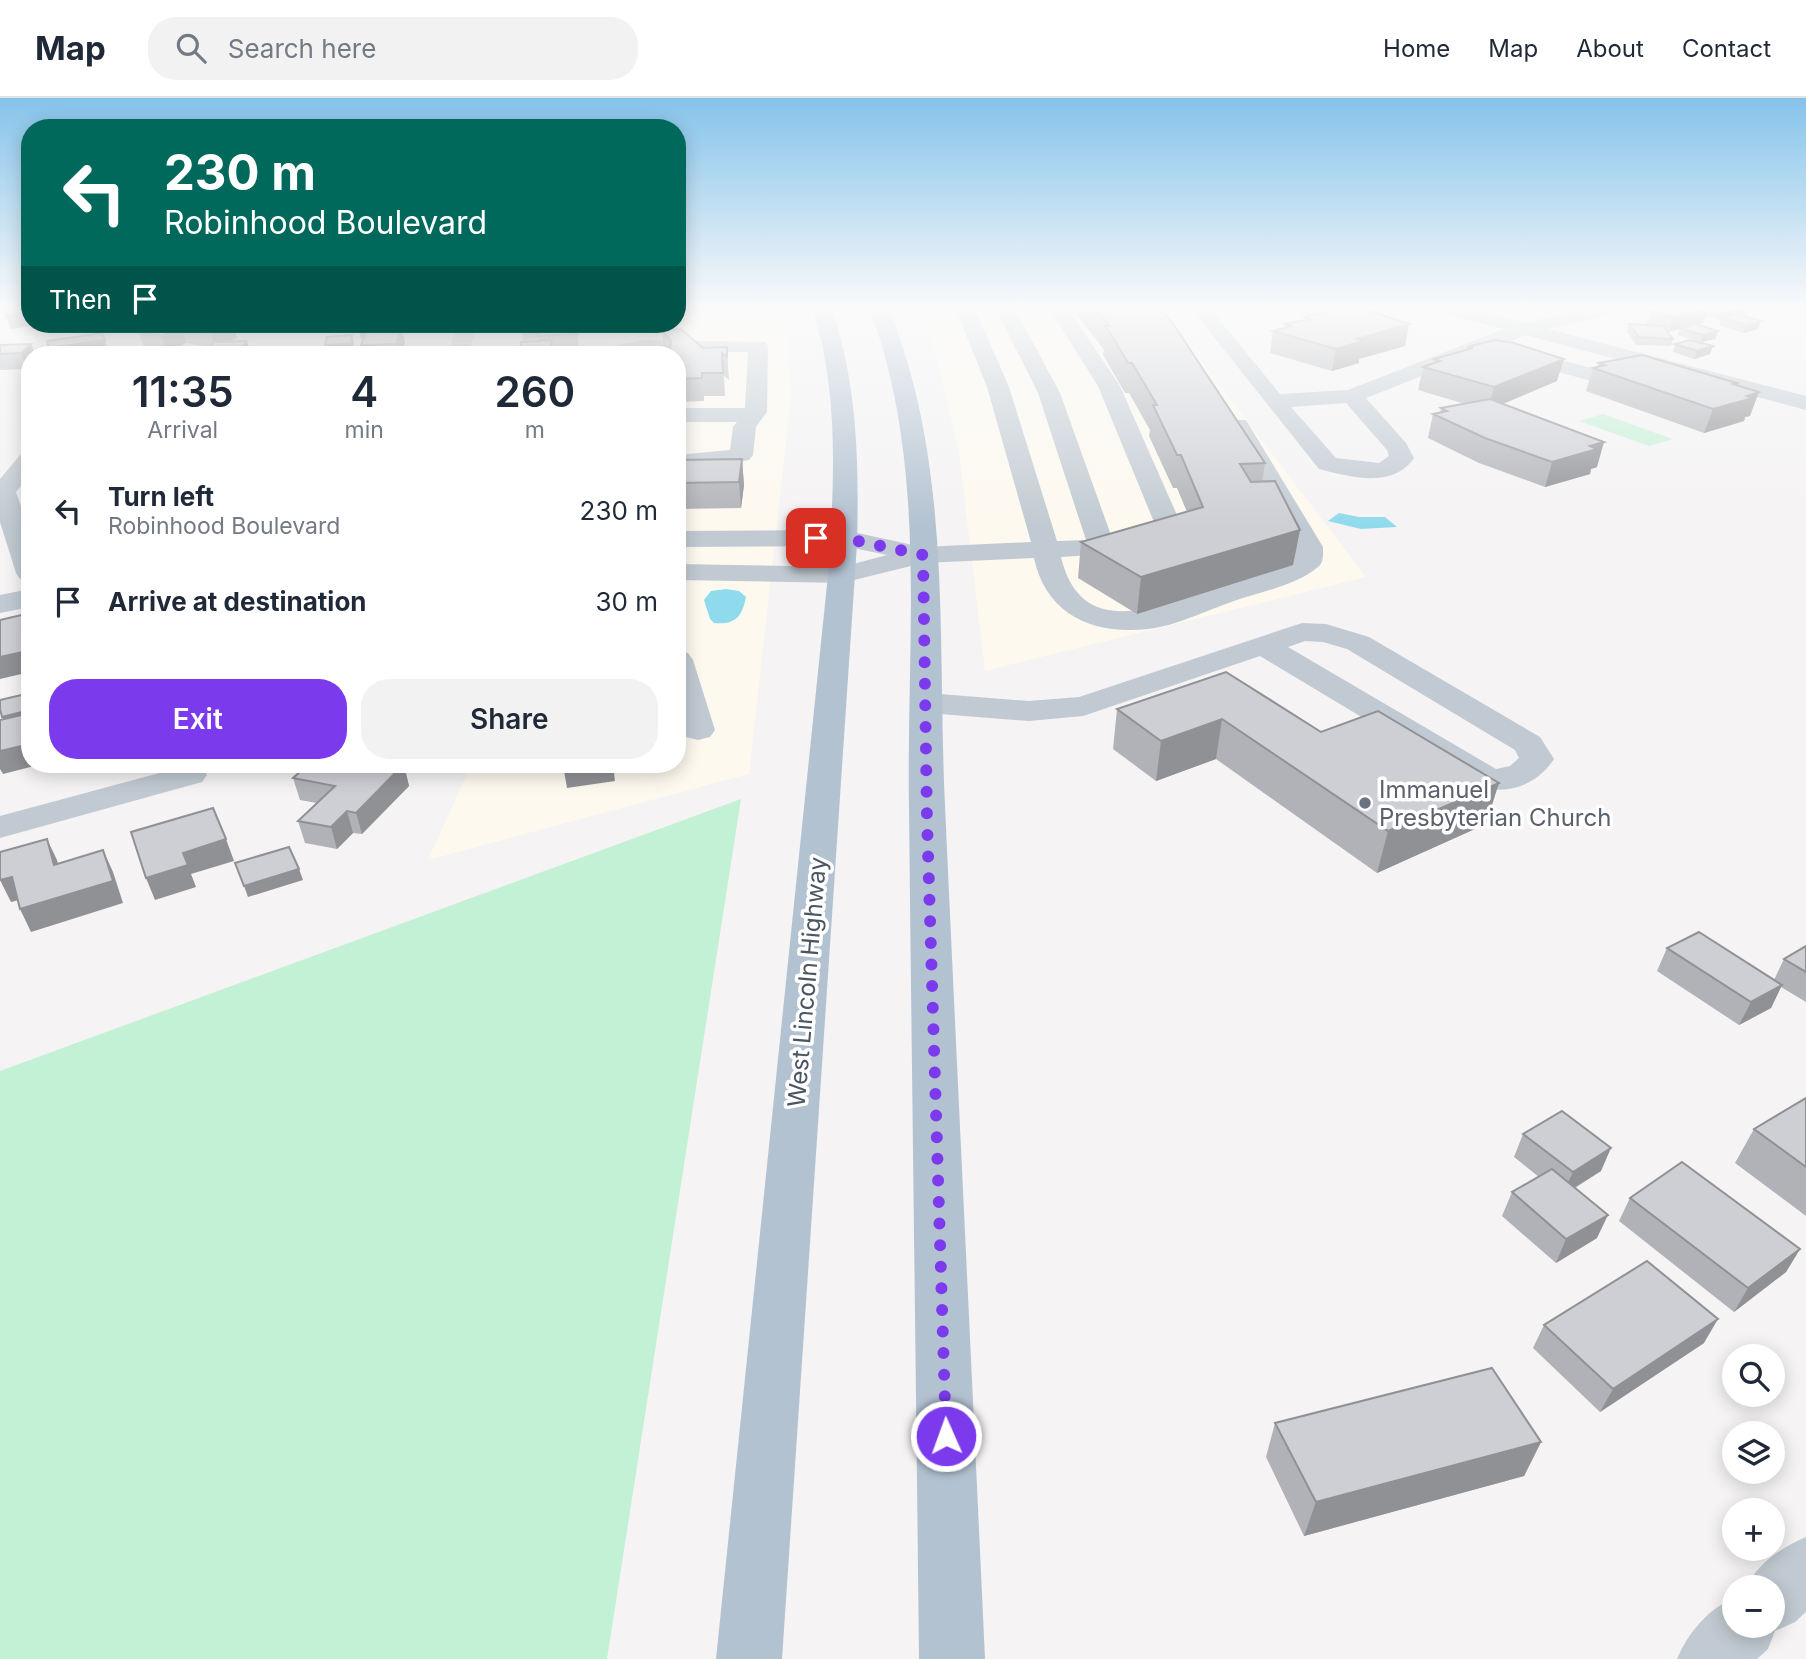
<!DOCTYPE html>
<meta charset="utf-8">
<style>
:root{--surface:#fff;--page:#f2f2f3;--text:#1f2937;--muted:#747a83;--line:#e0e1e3;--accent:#7c3aed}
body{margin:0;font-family:Inter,sans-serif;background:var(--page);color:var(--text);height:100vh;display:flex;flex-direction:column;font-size:26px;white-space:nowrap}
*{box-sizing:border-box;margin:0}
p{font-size:23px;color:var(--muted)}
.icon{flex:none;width:38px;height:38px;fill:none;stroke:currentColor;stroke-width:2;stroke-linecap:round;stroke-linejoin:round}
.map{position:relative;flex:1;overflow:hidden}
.sheet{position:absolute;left:21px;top:248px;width:665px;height:427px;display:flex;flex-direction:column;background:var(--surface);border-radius:28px;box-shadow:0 4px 18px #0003}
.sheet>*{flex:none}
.hud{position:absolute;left:21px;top:21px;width:665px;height:214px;border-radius:28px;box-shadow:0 4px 18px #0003;background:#00695c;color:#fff;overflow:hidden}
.tools{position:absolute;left:1722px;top:1246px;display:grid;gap:14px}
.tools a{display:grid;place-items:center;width:63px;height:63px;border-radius:50%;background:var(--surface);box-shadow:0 4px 18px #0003;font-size:35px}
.pin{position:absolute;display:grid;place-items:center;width:60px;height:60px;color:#fff;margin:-30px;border-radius:14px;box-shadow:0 4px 10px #0006}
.me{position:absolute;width:77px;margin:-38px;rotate:358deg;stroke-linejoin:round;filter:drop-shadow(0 0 5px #0008)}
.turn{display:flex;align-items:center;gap:24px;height:147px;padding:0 28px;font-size:32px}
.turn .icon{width:91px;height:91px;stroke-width:2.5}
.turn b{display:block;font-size:49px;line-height:60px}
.then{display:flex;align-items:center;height:66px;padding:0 28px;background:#0003;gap:14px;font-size:26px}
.eta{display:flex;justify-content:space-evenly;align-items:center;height:119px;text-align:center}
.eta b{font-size:42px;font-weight:600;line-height:49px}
.action{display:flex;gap:14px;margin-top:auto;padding:14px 28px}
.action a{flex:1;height:80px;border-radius:28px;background:var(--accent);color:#fff;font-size:28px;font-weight:600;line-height:80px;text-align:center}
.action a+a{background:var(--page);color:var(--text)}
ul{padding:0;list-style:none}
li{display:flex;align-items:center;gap:21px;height:91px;padding:0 28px}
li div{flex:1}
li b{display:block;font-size:26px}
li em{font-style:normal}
header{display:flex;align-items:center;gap:42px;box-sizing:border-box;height:98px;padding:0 35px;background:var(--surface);border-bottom:2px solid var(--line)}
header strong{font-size:33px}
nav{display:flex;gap:38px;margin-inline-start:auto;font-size:24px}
.search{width:490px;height:63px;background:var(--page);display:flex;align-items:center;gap:18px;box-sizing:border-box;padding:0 24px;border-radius:28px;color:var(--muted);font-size:26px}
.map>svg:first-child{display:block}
.commercial{fill:#fdf9ef}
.green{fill:#c3f1d5}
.water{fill:#90daee}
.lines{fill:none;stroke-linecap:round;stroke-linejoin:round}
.minor{fill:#c1cad2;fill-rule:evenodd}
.major{fill:#b3c2d1;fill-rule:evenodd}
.wall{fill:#b0b2b7}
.shaded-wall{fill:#909195}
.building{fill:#cdcfd5;stroke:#909195;stroke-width:2}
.route{stroke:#7c3aed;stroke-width:12;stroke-dasharray:0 21.6}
.worship-dot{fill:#6b7280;stroke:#fff;stroke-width:2.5}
.labels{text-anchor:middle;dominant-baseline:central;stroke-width:7;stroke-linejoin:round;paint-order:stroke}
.worship-label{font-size:24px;fill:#5b616d;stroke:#fff;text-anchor:start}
.street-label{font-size:24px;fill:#4a5661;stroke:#fff}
</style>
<header>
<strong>Map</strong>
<div class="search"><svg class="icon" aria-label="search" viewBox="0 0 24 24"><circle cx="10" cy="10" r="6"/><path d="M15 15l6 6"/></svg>Search here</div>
<nav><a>Home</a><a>Map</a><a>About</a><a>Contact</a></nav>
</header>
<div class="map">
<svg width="1806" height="1561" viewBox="0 0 1806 1561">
<rect width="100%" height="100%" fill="#f5f3f3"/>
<!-- commercial -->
<g class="commercial">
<path d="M913,209H1160L1366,479L985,573L959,354L932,239Z"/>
<path d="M786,213L791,299L749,676L428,762L471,667H677V257H603L615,226H677V218Z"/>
</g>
<!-- green -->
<g class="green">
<path d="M1603,316L1673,341L1649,348L1579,323Z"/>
<path d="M741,701L607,1561H0V973Z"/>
</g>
<!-- water -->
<g class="water">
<path d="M1339,415L1359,419H1385L1397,429L1361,431L1328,423Z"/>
<path d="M726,491L739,493L746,499C742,519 735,527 714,525L710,521L704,502L711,493Z"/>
</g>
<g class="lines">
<!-- minor -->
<g class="minor">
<path d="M955,209H974L1009,289L1057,443L1086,442L1038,295L995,209H1014L1060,295L1112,440L1156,429L1098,288L1048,209H1067L1120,288L1184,433L1180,439C1140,452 1103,457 1061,459C1080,539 1149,512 1205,493C1236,483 1266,474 1295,459V449L1227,327L1230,322H1246L1249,327L1323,449C1323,456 1324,464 1318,469C1297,487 1260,494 1234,503C1207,512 1176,528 1148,531C1093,537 1046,517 1034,460L923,465L842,485L677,482V466L842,469L887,457L844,448L677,449V433L844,432L922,449L1031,444L987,289Z"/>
<path d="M1190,209H1209L1280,296L1348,292L1504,231L1434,213L1432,209H1464L1525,225L1591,209H1624L1622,213L1548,231L1806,298V312L1526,237L1366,300L1406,345L1414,360C1393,391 1350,379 1319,371ZM1346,305L1387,352L1389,358L1379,365L1336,360L1291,309Z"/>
<path d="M457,226H477L468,257H448Z"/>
<path d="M644,242L765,244L768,248L767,314L756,329L753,357L749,362L709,370L677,371V357L730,352L733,329L737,324H677V310H745L748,254H644L610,257L616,247Z"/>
<path d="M1510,249L1603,273L1606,278L1603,283L1595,284L1503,259L1500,255L1503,251Z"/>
<path d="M30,354V377L16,394L30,434V483L20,481L16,475L0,424V381L21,356Z"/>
<path d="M30,491V509L0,515V497Z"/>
<path d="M1302,525L1326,526L1369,539L1540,639L1554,661C1537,687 1508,697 1478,689L1260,558L1083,618L1029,623L927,615L916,612L911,605L916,598L927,595L1029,603L1079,599ZM1305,543L1323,544L1347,551L1515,652L1519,660L1510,668L1496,671L1288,549Z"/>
<path d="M677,553L688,555L693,562L715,632L710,639L698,642L686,639C670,616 677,580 677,553Z"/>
<path d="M189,667L202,670L207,677L202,684L0,740V718Z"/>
<path d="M1806,1439V1514L1795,1524L1775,1533L1768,1551L1757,1561H1677C1688,1535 1708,1511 1734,1500V1528H1773V1489H1747C1757,1465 1783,1449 1806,1439Z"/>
</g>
<!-- major -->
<g class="major">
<path d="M812,209H831C858,286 859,366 857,446L782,1561H716L828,477C834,387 840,296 812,209Z"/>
<path d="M869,209H888C953,366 937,542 945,708C958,992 972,1277 985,1561H919C916,1277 912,993 909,709C906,543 929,368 869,209Z"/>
</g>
</g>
<!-- wall -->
<g class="wall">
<path d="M1,209H30L11,231Z"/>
<path d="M1071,209H1159L1265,365L1262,384L1300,432L1293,467L1137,516L1078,480L1081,444L1187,414L1177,390H1173L1149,338L1150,332L1129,295H1125L1103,257L1104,252Z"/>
<path d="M1279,209H1369V211L1366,212L1405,248L1359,261V265L1332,273L1270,255L1273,233L1285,230V226L1305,222V219L1310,218Z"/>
<path d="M1665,209H1774L1754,214L1748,212L1746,216L1739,217L1761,223L1758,231L1744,235L1719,227L1721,222L1705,217L1703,225L1697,227L1718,233L1715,241L1701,244L1678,237L1680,231L1667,234L1673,241L1671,248L1636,247L1627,233L1629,226L1646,227L1651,213Z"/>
<path d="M233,226L237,240L230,243L210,249L186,245L167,253L144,249L139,234Z"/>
<path d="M354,226H411L410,232H402L405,245L400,257H353L363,254L361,247L364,241H361L359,233H356Z"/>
<path d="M521,226H569L570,231H577L579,251L556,252L520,257L539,243L538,241L523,242Z"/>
<path d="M662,232L703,250L727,249L729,282L724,278L725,298H704V303L677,304V257L664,250Z"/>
<path d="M31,246L35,257H30V268L27,271L0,272V247Z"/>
<path d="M1675,246L1710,256L1694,261L1673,254Z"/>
<path d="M1467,249L1557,283L1503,306L1597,369L1591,371L1590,376L1545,389L1479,365L1428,340L1433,316L1440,315L1441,310L1465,306L1418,292L1423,269L1433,265L1434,261L1466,252Z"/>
<path d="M1599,265L1736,287L1750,318L1745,319L1744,323L1704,335L1586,293L1593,270L1598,269Z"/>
<path d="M742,361L744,387L741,410L677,411V362Z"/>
<path d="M1226,574L1321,634L1486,726L1377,775L1216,661L1156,683L1113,651L1117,611Z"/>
<path d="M404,667L409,688L362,736L353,735L337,751L305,745L298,723L317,705L300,702L293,680Z"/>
<path d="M1806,848V904L1781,889L1771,910L1739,927L1657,873L1667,850L1774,882L1784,861Z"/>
<path d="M1806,1000V1118L1735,1065L1754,1031Z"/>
<path d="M1523,1036L1601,1073L1575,1090L1597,1140L1556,1165L1502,1118L1512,1094L1539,1079L1514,1059Z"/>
<path d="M1630,1100L1800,1151L1786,1174L1734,1214L1619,1123Z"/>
<path d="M1544,1227L1704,1245L1600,1314L1533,1250Z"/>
<path d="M1275,1325L1541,1344L1524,1378L1304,1438L1266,1359Z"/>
</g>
<!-- shaded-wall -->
<g class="shaded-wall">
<path d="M1334,209H1369V211L1331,224Z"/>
<path d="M1746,209H1749L1746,216L1724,221L1722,220L1720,222L1723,215Z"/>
<path d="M1756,209H1774L1754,214Z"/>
<path d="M1708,211L1703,225L1682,231L1680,230V231L1669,234L1674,220Z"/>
<path d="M30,213V226H48L11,231L6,217Z"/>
<path d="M1761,223L1758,231L1744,235L1746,227Z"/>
<path d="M233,226L237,240L215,249L211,235Z"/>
<path d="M354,226H411L410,232H402L405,245L400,257H398L396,246L388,239L361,241L359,233H356Z"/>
<path d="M1409,226L1405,248L1359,261V265L1332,273L1336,251L1357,241Z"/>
<path d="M182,230L186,245L167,253L162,238Z"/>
<path d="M1718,233L1715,241L1701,244L1703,237Z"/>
<path d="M352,237L354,245L352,253L326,254L325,247Z"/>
<path d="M105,242L107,249L52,257L49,250Z"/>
<path d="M247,243L251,257H236Z"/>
<path d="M31,246L35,257H30V268L27,271L22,255Z"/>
<path d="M1713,248L1710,256L1694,261L1697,253Z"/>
<path d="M1564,261L1557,283L1488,312L1494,289Z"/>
<path d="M1737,285L1729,307L1747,298L1759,294L1750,318L1745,319L1744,323L1704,335L1713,311L1733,286Z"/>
<path d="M1604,344L1597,369L1591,371L1590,376L1545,389L1552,364L1590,348Z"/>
<path d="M742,361L744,387L741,410L739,384Z"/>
<path d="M1300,432L1293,467L1137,516L1141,479Z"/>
<path d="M30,532V574L0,581V559L22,534Z"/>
<path d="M30,612V623L7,629L2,619Z"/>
<path d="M1222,621L1216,661L1156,683L1161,643Z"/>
<path d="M30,646V667H38L3,676L0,671V653Z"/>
<path d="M404,667L409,688L362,736L356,715Z"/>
<path d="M563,667H613L615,683L567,690Z"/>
<path d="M1499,685L1486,726L1377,775L1388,733Z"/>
<path d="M347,713L353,735L337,751L331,729Z"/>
<path d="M47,741L57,762L64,789L54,767Z"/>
<path d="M226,741L234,763L191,776L196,789L155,802L146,780L183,755Z"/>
<path d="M103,752L113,774L123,805L31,834L20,811Z"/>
<path d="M299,771L303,782L248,799L244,788Z"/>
<path d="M12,779L23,801L11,804L0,782Z"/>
<path d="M1782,887L1771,910L1739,927L1751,904Z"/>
<path d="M1611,1050L1601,1073L1562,1097L1573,1074Z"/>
<path d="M1608,1117L1597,1140L1556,1165L1566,1141Z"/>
<path d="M1800,1151L1786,1174L1734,1214L1748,1190Z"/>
<path d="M1718,1221L1704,1245L1600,1314L1613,1291Z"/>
<path d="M1541,1344L1524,1378L1304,1438L1316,1404Z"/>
</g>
<!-- building -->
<g class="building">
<path d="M2,209H30V213L6,217Z"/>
<path d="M1094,209H1159L1172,224L1265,365L1240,366L1251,384L1275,383L1300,432L1141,479L1081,444L1203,409L1181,357H1177L1153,307H1157L1132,265H1128L1106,228H1110Z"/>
<path d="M1348,209L1359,212L1364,211L1409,226L1357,241L1363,243L1336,251L1273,233L1291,228L1285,226L1311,221L1305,219Z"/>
<path d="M1665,209H1702L1708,211L1674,220L1651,213Z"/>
<path d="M1705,209H1746L1723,215Z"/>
<path d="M1736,216L1761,223L1746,227L1722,220Z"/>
<path d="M167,226H232L211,235L182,230L162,238L139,234Z"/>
<path d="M521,226H568V231H577V236L538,238L539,226L521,227Z"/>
<path d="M1629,226L1663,228L1673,241L1639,239Z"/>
<path d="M1695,226L1718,233L1703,237L1680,230Z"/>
<path d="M402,230L396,246L361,247L368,232Z"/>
<path d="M681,231L703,250L727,249V259L722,255L723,275H702V280L677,281V257H643L644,251L670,250L671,243L662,232Z"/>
<path d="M102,235L105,242L49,250L47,243Z"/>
<path d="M352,237L350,245L325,247L327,239Z"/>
<path d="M552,242L551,249H556L555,257L566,256V257H520L521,244Z"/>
<path d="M1495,242L1514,245L1564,261L1494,289L1423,269L1440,263L1434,261L1473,250L1467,249Z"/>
<path d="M1690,242L1713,248L1697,253L1675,246Z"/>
<path d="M247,243L236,257H203L214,244Z"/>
<path d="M31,246L22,255L0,256V247Z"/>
<path d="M391,252L390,257H353L354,255Z"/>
<path d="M1642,257L1737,285L1733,286L1759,294L1747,298L1753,300L1713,311L1593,270L1605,267L1599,265Z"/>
<path d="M1490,301L1604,344L1590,348L1597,351L1552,364L1485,340L1433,316L1447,313L1441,310Z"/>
<path d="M742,361L739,384L677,385V362Z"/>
<path d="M30,515V532L22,534L27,553L0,559V522Z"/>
<path d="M1226,574L1321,634L1378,613L1499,685L1388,733L1222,621L1161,643L1117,611Z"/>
<path d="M30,595V612L2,619L0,611V602Z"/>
<path d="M30,615V646L0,653V622Z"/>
<path d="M308,667H403L356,715L347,713L331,729L298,723L335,688L293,680Z"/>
<path d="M213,710L226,741L183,755L188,767L146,780L131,734Z"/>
<path d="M47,741L54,767L103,752L113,783L20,811L12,779L0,782V754Z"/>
<path d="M289,749L299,771L244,788L235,765Z"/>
<path d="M1699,834L1782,887L1751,904L1667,850Z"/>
<path d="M1806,848V874L1784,861Z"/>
<path d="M1806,1000V1069L1754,1031Z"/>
<path d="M1562,1013L1611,1050L1573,1074L1523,1036Z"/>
<path d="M1682,1064L1800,1151L1748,1190L1630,1100Z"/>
<path d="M1552,1071L1608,1117L1566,1141L1512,1094Z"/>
<path d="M1647,1163L1718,1221L1613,1291L1544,1227Z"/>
<path d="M1492,1270L1541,1344L1316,1404L1275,1325Z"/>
</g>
<!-- sky -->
<linearGradient id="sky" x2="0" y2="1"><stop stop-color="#85c3ea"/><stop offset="0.49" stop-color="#fafafa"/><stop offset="1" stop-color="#fafafa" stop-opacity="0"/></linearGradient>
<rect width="1806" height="428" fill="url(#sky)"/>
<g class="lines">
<!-- route -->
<path class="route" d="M816,440H844L923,457L927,722L946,1338"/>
</g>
<!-- markers -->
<circle class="worship-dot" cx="1365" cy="705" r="7"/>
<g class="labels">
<!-- worship labels -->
<g class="worship-label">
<text x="1379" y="691">Immanuel<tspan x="1379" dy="28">Presbyterian Church</tspan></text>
</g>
<!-- street labels -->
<g class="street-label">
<text transform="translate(807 884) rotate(-85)">West Lincoln Highway</text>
</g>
</g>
</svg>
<div class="tools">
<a><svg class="icon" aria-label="search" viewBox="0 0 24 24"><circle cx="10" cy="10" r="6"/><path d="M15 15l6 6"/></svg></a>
<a><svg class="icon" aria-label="layers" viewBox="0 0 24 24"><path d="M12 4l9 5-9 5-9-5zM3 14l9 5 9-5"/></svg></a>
<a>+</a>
<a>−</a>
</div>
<div class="pin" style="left:816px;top:440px;background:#d93025"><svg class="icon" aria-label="arrive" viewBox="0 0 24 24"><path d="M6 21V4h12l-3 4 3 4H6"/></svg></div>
<svg class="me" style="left:946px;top:1338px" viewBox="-20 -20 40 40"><circle r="17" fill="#7c3aed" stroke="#fff" stroke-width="3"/><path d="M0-11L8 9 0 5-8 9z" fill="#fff"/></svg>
<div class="hud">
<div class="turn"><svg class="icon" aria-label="left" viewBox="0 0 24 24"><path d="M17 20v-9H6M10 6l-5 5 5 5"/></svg><div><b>230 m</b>Robinhood Boulevard</div></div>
<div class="then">Then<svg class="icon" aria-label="arrive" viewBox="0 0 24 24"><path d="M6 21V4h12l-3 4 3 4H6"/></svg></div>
</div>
<section class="sheet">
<div class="eta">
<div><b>11:35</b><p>Arrival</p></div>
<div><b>4</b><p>min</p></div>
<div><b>260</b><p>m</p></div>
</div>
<ul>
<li><svg class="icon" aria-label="left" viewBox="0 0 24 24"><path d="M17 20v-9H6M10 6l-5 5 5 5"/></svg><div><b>Turn left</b><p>Robinhood Boulevard</p></div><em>230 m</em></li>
<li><svg class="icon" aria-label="arrive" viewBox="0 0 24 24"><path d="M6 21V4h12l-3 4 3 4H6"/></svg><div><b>Arrive at destination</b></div><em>30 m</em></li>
</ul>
<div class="action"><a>Exit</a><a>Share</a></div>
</section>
</div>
